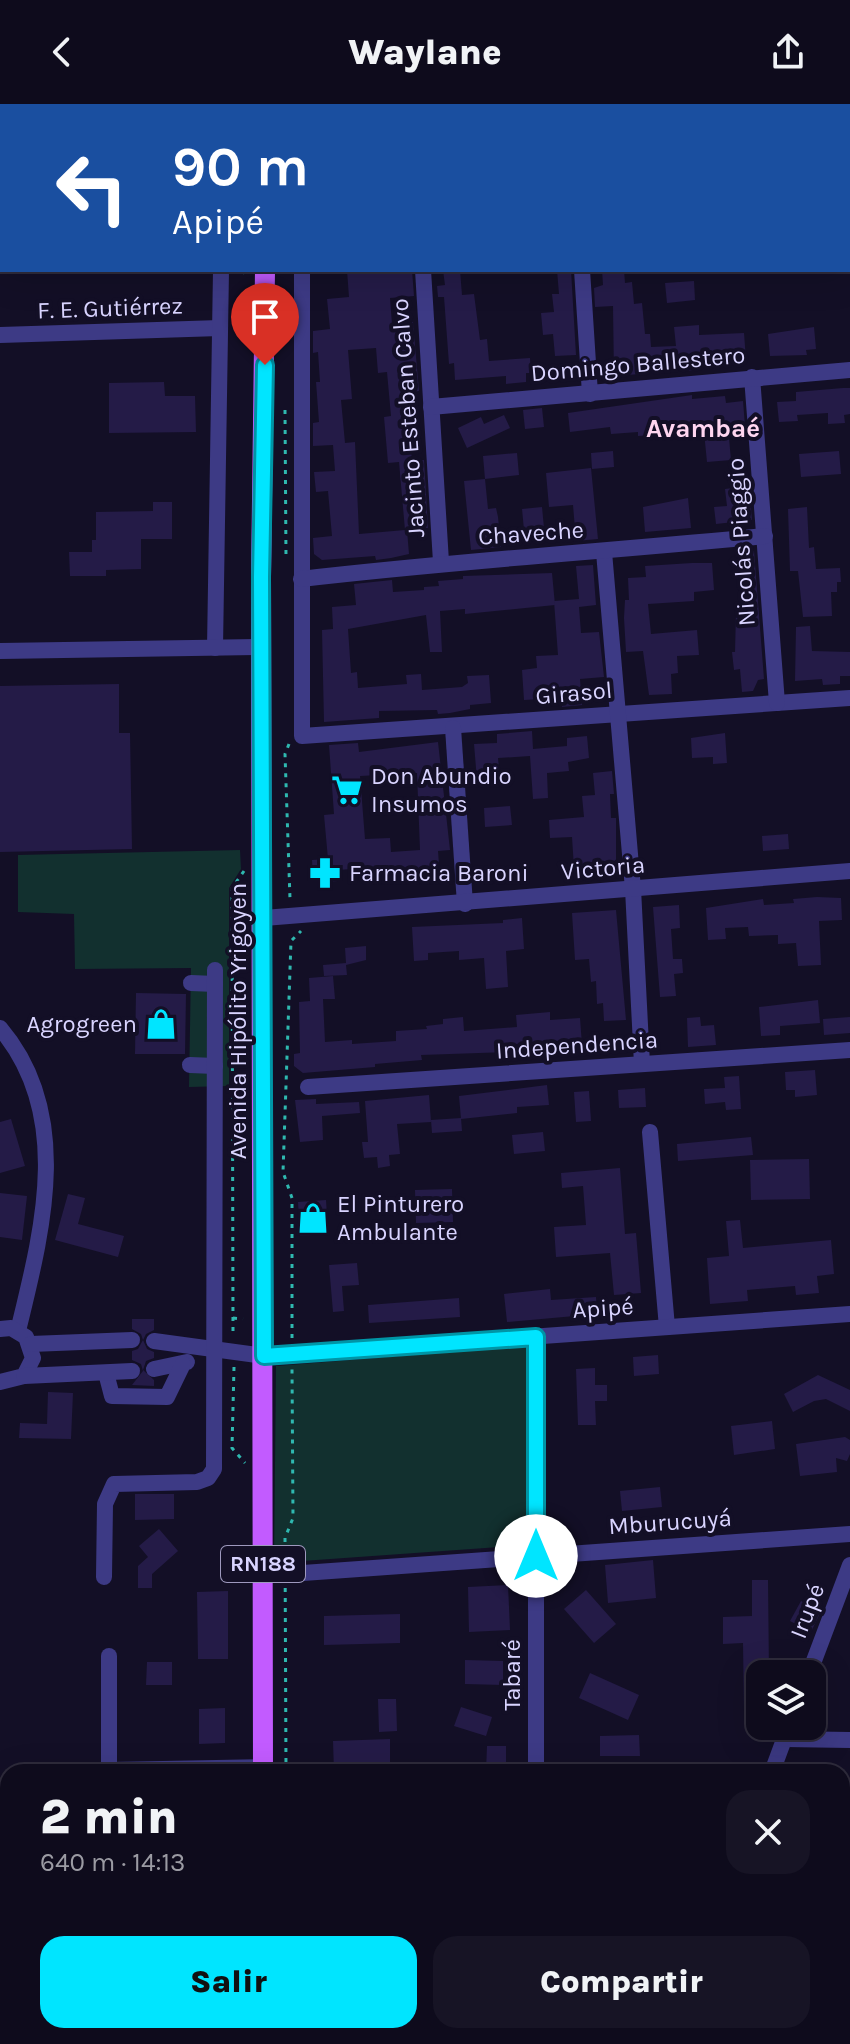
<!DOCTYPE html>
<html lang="es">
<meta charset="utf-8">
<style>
:root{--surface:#0e0b1c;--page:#171425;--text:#f1f3f6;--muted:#9b9ba3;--line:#2e2b3b;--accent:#00e5ff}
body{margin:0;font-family:Karla,sans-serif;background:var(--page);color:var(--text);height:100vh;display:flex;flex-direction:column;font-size:30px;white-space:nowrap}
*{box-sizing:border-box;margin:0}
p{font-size:26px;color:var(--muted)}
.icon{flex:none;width:44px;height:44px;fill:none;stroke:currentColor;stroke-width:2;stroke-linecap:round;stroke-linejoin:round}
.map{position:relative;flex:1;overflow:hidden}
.panel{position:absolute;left:0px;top:1660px;width:850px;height:280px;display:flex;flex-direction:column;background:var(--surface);border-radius:24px 24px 0 0;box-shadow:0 8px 32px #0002,0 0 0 2px var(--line)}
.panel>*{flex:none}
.banner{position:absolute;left:0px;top:0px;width:850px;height:168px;box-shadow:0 8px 32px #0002,0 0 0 2px var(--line);background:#1a4fa0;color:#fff;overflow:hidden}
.buttons{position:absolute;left:746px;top:1556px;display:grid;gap:16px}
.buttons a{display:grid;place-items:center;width:80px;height:80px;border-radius:16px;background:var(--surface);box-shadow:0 8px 32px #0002,0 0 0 2px var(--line);font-size:40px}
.pin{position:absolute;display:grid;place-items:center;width:68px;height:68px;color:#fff;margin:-82px -34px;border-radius:50% 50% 50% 0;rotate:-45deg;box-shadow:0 0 8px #0007}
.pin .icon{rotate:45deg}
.me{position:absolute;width:88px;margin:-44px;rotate:0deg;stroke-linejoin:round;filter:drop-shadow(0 0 6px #0008)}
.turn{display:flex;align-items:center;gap:28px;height:168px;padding:0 40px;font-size:36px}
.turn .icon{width:104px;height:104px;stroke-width:2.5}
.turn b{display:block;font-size:56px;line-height:68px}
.round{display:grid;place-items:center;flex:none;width:84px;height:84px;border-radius:24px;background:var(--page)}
.headline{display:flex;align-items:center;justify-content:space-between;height:136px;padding:0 40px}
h1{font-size:48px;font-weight:800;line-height:60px}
.action{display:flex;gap:16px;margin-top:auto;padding:16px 40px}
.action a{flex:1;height:92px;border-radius:24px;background:var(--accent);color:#111;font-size:32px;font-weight:800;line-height:92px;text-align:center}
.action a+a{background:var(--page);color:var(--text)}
header{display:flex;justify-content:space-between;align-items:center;height:104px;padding:0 40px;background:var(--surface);font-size:36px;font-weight:800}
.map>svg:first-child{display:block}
.green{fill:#12302f}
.building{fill:#241b47;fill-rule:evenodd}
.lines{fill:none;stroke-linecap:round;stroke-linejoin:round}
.path{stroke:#2fb8b0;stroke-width:3;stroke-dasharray:4 6;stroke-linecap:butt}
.minor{stroke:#3d3a85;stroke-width:16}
.primary{stroke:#c25bff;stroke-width:20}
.route-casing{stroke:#0095a6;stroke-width:20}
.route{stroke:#00e5ff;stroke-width:14}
.labels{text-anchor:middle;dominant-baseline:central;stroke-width:8;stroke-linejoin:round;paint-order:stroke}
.shield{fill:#130f26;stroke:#9e99be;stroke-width:2}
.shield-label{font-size:22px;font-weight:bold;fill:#d9d4ff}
.street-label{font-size:24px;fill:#d9d4ff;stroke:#130f26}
.poi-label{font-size:24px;fill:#d9d4ff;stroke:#130f26;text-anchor:start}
.neighbourhood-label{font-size:26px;font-weight:bold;fill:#ffd6f0;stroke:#130f26}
</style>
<header><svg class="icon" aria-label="back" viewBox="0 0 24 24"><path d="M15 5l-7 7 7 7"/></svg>Waylane<svg class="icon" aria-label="share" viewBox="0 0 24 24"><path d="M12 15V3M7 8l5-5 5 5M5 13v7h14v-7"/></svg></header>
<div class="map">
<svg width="850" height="1940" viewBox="0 0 850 1940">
<rect width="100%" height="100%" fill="#130f26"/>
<!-- green -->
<g class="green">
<path d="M240,746L241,765L229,784V982L189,983L191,864L75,865L74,810L18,808V751Z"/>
<path d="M527,1242L526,1441L274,1459L276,1262Z"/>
<path d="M0,1723H8V1932H247V1940H0Z"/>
</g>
<!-- building -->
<g class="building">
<path d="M347,166H412L414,192L390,194L392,220L413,218L419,287L411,288L413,310H408L412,357L424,356L428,424L407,426L409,450L391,454L376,456L375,452L322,456L314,450L313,434L332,432L328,387L316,388L314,368L335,367L333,341L313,342V319L319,318L316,278H320L318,248L313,249V227L330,225L327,195L349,193ZM376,244L378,269L387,268L391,312L384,313L388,359L399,358L405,426L359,430L355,338L345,339L341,296L352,295L348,246Z"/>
<path d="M443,166H460L462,191L474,190L480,236L487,235L489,257L530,254L531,269H526V278L506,280V272L455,276L454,259L449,260L444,193H438L437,182L445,181Z"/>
<path d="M557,166H571L576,251L555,252L553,230L543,231L541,209L554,208L552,190H559Z"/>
<path d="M602,166H624L625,179L632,178L634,200L642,199L645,230H650L651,243L676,242L674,223L699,221V231L744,229L746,256L702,260V265L685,267L684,259L639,263L640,270L614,272L613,202L595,203L594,184L603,181Z"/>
<path d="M694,177L695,196L667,199L665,179Z"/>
<path d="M814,223L816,245L806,246L807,251L770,252L768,230Z"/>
<path d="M164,278L165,292H195L196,328L109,329V279Z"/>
<path d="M843,284H850V310L844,311L845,319L828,320V309L797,311L798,317L779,318L777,298L796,297V288Z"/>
<path d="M692,291V295L725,292L726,299L743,297L745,322L728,323L731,356L707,358L704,328L638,332V328L611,330L610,323L570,328L568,309Z"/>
<path d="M542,304L544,323L525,325L523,306Z"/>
<path d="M504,311L510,324L467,344L458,324L481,313L484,320Z"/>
<path d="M613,347L614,363L592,365L591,349Z"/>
<path d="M839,347L841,370L801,373L799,350Z"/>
<path d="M517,349L519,371L485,375L483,352Z"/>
<path d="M591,364L598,435L576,437L573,401L549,403L546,369Z"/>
<path d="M485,375L488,405L496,404L498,413L501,443L471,446L464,377Z"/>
<path d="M749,382L752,416L716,420L714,403L727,402L725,385Z"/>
<path d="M688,394L691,424L645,428L643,403Z"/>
<path d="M153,398H172V435H141V465L106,466V472H70L69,448H92V436H96V408L153,407Z"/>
<path d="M542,403L545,435L525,437L522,405Z"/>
<path d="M807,403L809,444L814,443L816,465L840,464L841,478H837V488H831L832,512L803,513L798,467H790L788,405Z"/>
<path d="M754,447L764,575L758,576L753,587L742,588L740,565L734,566L732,548H735L736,509L742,508L737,449Z"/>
<path d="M692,459H712L714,486L694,488V497L648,500L651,530L697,526L699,551L677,552L678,569L671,570L672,590L649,591L643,547L626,548L624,514L625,496H629L628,474L646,473L645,462Z"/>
<path d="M593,461L596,501L579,503L581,529L599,528L604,573L580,575L582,601L562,603L561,594L524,596L522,566L537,564L536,552L558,551L554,497L579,495L576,462Z"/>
<path d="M552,469L555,501L465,510V505L440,507L442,548H430L426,511L348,525L351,569L357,568L358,584L407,580L406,571L421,570L422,586L462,583L468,579L467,572L489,571L491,599L470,601V605L450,609L438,610L437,606L379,607V614L324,618L322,526L333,525L332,503L356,501L354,480L392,476L393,488L424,486V483L439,482L438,477L463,475V472Z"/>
<path d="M810,522L812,547L850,548V572H840V580L823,581L822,575L795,577L796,523Z"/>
<path d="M119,580V629H130L132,745L0,748V582Z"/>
<path d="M532,627L533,645L567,642V634L587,632L589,654L568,658L569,667L547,669L548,694L533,695L530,652L498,654L500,675L477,676L474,640L497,639V630Z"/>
<path d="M725,629L727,659L713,660V653L692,654L691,634Z"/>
<path d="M438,638L450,746L438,747L440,774L407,775L406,769L368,772L367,764L337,766L338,777L321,778L313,772L312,756L328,755L324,711L334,710L329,641L358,639L359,648ZM417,669L420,746L391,748L390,734L365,735L360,672Z"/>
<path d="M612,667L614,690H610L611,714H616V759L574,764L572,733L550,734L549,716L584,713L582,692L595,691L593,669Z"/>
<path d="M510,702L512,721L485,723L484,704Z"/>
<path d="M788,730L789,745L763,747L762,732Z"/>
<path d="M817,793L841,794L842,816L819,817L821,861L798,862L796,839L778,840V831L749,832L748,823L725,824L726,835L708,836L706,804L763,795L764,801L794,799L793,795Z"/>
<path d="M679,801L680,824L671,825L673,855H682L683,869L674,870L676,892L660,893L653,803Z"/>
<path d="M616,806L626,916L604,917L603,899L597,900L596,877L591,878L589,855L575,856L572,809Z"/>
<path d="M522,814L524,845L506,847L508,883L486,885L484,854L459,856V847L428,849V856L414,857L412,823L503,819V816Z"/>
<path d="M366,842V856L346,861L347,871L324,872L323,861L346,859L345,844Z"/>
<path d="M333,872L335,895H323L325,938L352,936V940L396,937V927L427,925L426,922L443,920V915L463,913L464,927L517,923L516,911L550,908V916L580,914L582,941L552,944V938L507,941L508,948L421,951L422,956L375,960V963L303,969L294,962V950L300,949L299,898L310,897L309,874Z"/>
<path d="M136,889L186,890L185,950H135Z"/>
<path d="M818,896L820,919L780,922V931L761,932L759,903Z"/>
<path d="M700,913L701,922L714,921L716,941L688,943L687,914Z"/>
<path d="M850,913V929L824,931L823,915Z"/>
<path d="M815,966L817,991L795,993V986H786L785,968Z"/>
<path d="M739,972L741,1005L726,1006L725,998L705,1000L704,985L725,984L724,973Z"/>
<path d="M547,981L549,1001L517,1003V1009L461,1015L459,992Z"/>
<path d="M645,984L646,1003L619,1004L618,986Z"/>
<path d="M589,987L591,1017L576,1018L574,988Z"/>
<path d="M429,991L431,1018L397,1020L400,1050L389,1051L390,1062L378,1064L377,1053L364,1054L362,1038H368L365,997Z"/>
<path d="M316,995V1000L359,998L360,1009L322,1012L323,1036L300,1038L295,996Z"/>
<path d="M461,1014L462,1027L432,1029L431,1016Z"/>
<path d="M11,1015L25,1062L0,1069V1018Z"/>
<path d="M543,1028L545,1047L514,1050L512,1031Z"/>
<path d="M751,1033L753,1051L678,1057L677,1040Z"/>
<path d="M809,1055L810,1095L751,1096L750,1056Z"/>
<path d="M620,1064L625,1130L636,1129L641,1189L614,1191L610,1149L556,1153L554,1123L586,1121L583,1082L562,1084L561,1069Z"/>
<path d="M452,1085L453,1118L416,1119L415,1086Z"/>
<path d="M0,1089L27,1092L22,1136L0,1133Z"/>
<path d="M68,1090L85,1094L78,1120L124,1132L118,1153L55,1136Z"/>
<path d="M326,1096L328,1130L300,1132L298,1098Z"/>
<path d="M740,1116L743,1144L831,1136L834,1170L817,1172L819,1189L796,1191L795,1182L747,1186L748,1197L710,1200L707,1154L729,1152L726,1117Z"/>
<path d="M357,1159L359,1181L342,1182L344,1207L333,1208L329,1161Z"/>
<path d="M550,1185L551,1196L596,1193L597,1210L507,1218L504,1190Z"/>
<path d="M459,1194L460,1213L369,1219L368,1201Z"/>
<path d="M132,1215H154V1226L146,1230L143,1236L147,1245L154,1248V1254L146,1257L143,1266L154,1276V1282L132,1281L143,1267L141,1260L132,1256V1247L138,1245L143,1236L141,1230L132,1225Z"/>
<path d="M658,1251L659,1270L634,1272L633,1253Z"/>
<path d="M595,1264V1281H607V1297H595L596,1321H578L576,1265Z"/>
<path d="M818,1271L850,1286V1307L826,1295L814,1297L793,1308L784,1290Z"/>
<path d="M48,1288L73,1289L71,1335L19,1334L20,1319L47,1320Z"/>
<path d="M772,1317L775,1345L734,1351L731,1322Z"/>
<path d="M845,1333L850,1336V1350L847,1357L836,1354L837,1368L800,1372L796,1340Z"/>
<path d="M660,1383L662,1403L622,1407L620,1387Z"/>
<path d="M135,1390H174V1415L135,1416Z"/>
<path d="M159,1425L178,1447L152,1470V1484H138V1462L148,1453L139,1442Z"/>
<path d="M653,1456L656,1494L608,1499L605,1461Z"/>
<path d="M752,1476H768L769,1570H760V1606L744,1607L743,1539L723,1540V1513L752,1512Z"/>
<path d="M508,1481L510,1526L469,1528L468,1483Z"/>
<path d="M586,1486L616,1520L594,1539L564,1505Z"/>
<path d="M228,1487V1555H198L197,1488Z"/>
<path d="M801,1497L821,1507L811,1528L790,1517Z"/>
<path d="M400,1510V1539L324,1541V1512Z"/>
<path d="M465,1556L503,1557V1581L465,1580Z"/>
<path d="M147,1558H172V1581H146Z"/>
<path d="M590,1569L639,1591L628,1616L579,1594Z"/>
<path d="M378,1595H396L397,1627L379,1628Z"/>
<path d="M461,1603L492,1613L486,1632L454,1622Z"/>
<path d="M225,1604V1639L199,1640V1605Z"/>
<path d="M639,1631L640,1652H600V1632Z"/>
<path d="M390,1635V1668H334L333,1637Z"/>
<path d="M487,1642H506V1668H486Z"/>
</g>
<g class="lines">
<!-- path -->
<g class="path">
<path d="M356,2L358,0"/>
<path d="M244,166L246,175"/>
<path d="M285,306L286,454"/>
<path d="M289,640L285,650L290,795"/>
<path d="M233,1214L243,1215"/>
<path d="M233,1227L232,784L244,767"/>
<path d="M292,1234V1094L283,1068L291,837L301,827"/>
<path d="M234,1263L232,1344L245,1359"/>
<path d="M286,1668L285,1434L293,1414L292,1265"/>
<path d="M286,1932V1940"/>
</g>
<!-- minor -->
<g class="minor">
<path d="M412,0V2"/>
<path d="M736,0L737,2"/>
<path d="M223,2V0"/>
<path d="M848,91L850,90"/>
<path d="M302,166V632L850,594"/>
<path d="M423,166L441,458"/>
<path d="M582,166L590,290"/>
<path d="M0,231L220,224"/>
<path d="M752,273L777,599"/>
<path d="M431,303L850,266"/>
<path d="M604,448L633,785L642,960"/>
<path d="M301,475C455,457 610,447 765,432"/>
<path d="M215,544L221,166"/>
<path d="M0,547L262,543"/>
<path d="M453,624L465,800"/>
<path d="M264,814L850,767"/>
<path d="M191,879L215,880"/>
<path d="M0,924C74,1011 42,1128 18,1227"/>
<path d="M190,961L215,962"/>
<path d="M308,983L850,946"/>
<path d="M650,1028L667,1223"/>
<path d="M0,1225L11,1224L26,1233L33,1254L24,1272L0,1278"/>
<path d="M536,1233V1668"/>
<path d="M154,1237L264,1252L850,1210"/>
<path d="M31,1240L132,1236"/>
<path d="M154,1265L187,1258"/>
<path d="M106,1269L112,1292L167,1293L183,1260"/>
<path d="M24,1272L132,1267"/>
<path d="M303,1469L850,1430"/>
<path d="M104,1473L105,1400L114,1380L197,1378L208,1374L214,1365L215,866"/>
<path d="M809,1570L850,1461"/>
<path d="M784,1635L850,1636"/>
<path d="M109,1666L263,1663"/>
<path d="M109,1668V1552"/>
<path d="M772,1668L789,1622"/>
<path d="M842,1850H850"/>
<path d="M535,1940V1932"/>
<path d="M706,1940V1932"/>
</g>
<!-- primary -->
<g class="primary">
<path d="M266,2V0"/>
<path d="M263,1668L261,473L265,166"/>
<path d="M264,1932V1940"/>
</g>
</g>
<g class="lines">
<defs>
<path id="route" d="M265,261L261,473L264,1252L536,1233V1452"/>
</defs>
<!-- route casing -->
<use href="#route" class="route-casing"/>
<!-- route -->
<use href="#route" class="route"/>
</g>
<!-- icons -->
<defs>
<symbol id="supermarket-bare" viewBox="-9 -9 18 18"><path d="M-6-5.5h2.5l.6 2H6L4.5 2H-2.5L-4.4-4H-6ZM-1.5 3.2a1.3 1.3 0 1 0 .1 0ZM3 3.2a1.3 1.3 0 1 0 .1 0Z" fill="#00e5ff" stroke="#130f26" stroke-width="2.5" paint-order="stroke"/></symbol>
<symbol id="pharmacy-bare" viewBox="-9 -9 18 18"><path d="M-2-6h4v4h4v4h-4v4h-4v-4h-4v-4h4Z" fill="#00e5ff" stroke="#130f26" stroke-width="2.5" paint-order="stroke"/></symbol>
<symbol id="shop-bare" viewBox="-9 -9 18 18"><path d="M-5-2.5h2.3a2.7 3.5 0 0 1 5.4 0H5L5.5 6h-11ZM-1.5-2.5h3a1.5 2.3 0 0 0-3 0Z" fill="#00e5ff" stroke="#130f26" stroke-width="2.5" paint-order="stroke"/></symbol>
</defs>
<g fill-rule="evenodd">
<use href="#supermarket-bare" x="325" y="664" width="44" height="44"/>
<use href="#pharmacy-bare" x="303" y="747" width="44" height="44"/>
<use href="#shop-bare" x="139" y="898" width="44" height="44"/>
<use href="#shop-bare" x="291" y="1092" width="44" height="44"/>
</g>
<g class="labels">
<!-- shield labels -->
<rect class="shield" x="221" y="1442" width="84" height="36" rx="6"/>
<g class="shield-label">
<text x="263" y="1460">RN188</text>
</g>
<!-- street labels -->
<g class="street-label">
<text transform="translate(110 204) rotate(-2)">F. E. Gutiérrez</text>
<text transform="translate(638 260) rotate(-5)">Domingo Ballestero</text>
<text transform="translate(408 314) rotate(-94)">Jacinto Esteban Calvo</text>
<text transform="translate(531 429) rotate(-4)">Chaveche</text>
<text transform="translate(741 438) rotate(-94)">Nicolás Piaggio</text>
<text transform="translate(574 589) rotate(-5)">Girasol</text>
<text transform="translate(603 764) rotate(-5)">Victoria</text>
<text transform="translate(238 917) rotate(-90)">Avenida Hipólito Yrigoyen</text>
<text transform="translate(577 941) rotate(-4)">Independencia</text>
<text transform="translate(603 1204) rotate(-4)">Apipé</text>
<text transform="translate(670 1418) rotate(-4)">Mburucuyá</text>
<text transform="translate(807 1507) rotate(-69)">Irupé</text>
<text transform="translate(512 1571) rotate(-90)">Tabaré</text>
</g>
<!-- poi labels -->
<g class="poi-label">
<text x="371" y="672">Don Abundio<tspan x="371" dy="28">Insumos</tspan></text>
<text x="349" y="769">Farmacia Baroni</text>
<text x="137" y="920" text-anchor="end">Agrogreen</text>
<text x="337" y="1100">El Pinturero<tspan x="337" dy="28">Ambulante</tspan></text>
</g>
<!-- neighbourhood labels -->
<g class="neighbourhood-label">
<text x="703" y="324">Avambaé</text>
</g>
</g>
</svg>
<div class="buttons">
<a><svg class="icon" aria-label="layers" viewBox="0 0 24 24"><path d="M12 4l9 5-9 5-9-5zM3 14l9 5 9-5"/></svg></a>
</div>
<div class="pin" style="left:265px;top:261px;background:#d93025"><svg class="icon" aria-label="arrive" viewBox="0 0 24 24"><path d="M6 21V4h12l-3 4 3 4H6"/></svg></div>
<svg class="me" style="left:536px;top:1452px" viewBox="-20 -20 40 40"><circle r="19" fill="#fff"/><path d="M0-13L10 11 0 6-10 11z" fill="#00e5ff"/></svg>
<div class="banner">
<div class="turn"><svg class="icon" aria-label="left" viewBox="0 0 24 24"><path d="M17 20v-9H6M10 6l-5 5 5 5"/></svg><div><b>90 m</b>Apipé</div></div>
</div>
<section class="panel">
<div class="headline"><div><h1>2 min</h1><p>640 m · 14:13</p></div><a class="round"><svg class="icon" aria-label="close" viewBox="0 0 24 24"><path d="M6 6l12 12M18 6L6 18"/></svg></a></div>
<div class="action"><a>Salir</a><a>Compartir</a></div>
</section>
</div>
